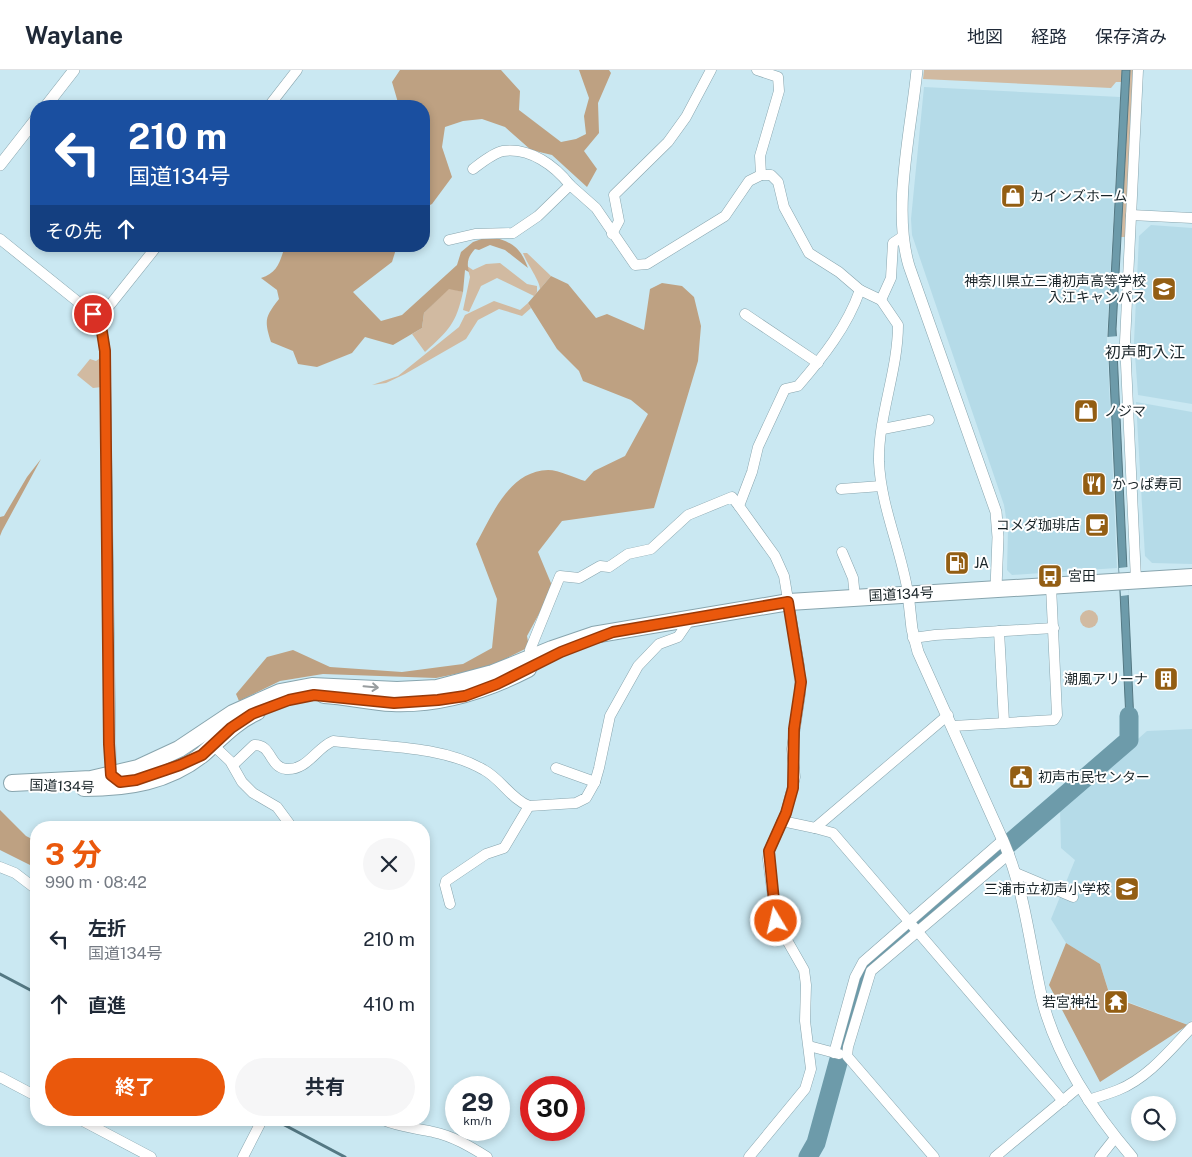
<!DOCTYPE html>
<html lang="ja">
<meta charset="utf-8">
<style>
:root{--surface:#fff;--page:#f6f6f7;--text:#1f2937;--muted:#747a83;--line:#e0e1e3;--accent:#ea580c}
body{margin:0;font-family:"Public Sans","Noto Sans JP",sans-serif;background:var(--page);color:var(--text);height:100vh;display:flex;flex-direction:column;font-size:19px;white-space:nowrap}
*{box-sizing:border-box;margin:0}
p{font-size:16px;color:var(--muted)}
.icon{flex:none;width:28px;height:28px;fill:none;stroke:currentColor;stroke-width:2;stroke-linecap:round;stroke-linejoin:round}
.map{position:relative;flex:1;overflow:hidden}
.sheet{position:absolute;left:30px;top:751px;width:400px;height:305px;display:flex;flex-direction:column;background:var(--surface);border-radius:20px;box-shadow:0 2px 8px #0003}
.sheet>*{flex:none}
.banner{position:absolute;left:30px;top:30px;width:400px;height:152px;border-radius:20px;box-shadow:0 2px 8px #0003;background:#1a4fa0;color:#fff;overflow:hidden}
.buttons{position:absolute;left:1131px;top:1026px;display:grid;gap:10px}
.buttons a{display:grid;place-items:center;width:45px;height:45px;border-radius:50%;background:var(--surface);box-shadow:0 2px 8px #0003;font-size:25px}
.speed{position:absolute;left:445px;top:1006px;display:flex;gap:10px;font-size:25px;font-weight:700;text-align:center}
.speed>*{display:grid;place-content:center;width:65px;height:65px;border-radius:50%;background:var(--surface);box-shadow:0 2px 8px #0003;line-height:1}
.speed small{font-size:12px;font-weight:400}
.speed .limit{border:8px solid #d22;background:#fff;color:#111}
.pin{position:absolute;display:grid;place-items:center;width:42px;height:42px;color:#fff;margin:-21px;border:2px solid #fff;border-radius:50%;box-shadow:0 1px 5px #0007}
.me{position:absolute;width:55px;margin:-28px;rotate:351deg;stroke-linejoin:round;filter:drop-shadow(0 0 4px #0008)}
.turn{display:flex;align-items:center;gap:18px;height:105px;padding:0 15px;font-size:22px}
.turn .icon{width:65px;height:65px;stroke-width:2.5}
.turn b{display:block;font-size:35px;line-height:42px}
.then{display:flex;align-items:center;height:48px;padding:0 15px;background:#0003;gap:10px;font-size:19px}
.round{display:grid;place-items:center;flex:none;width:52px;height:52px;border-radius:26px;background:var(--page)}
.headline{display:flex;align-items:center;justify-content:space-between;height:85px;padding:0 15px}
h1{font-size:30px;font-weight:700;line-height:38px;color:var(--accent)}
.primary-button{display:flex;gap:10px;margin-top:auto;padding:10px 15px}
.primary-button a{flex:1;height:58px;border-radius:30px;background:var(--accent);color:#fff;font-size:20px;font-weight:700;line-height:58px;text-align:center}
.primary-button a+a{background:var(--page);color:var(--text)}
ul{padding:0;list-style:none}
li{display:flex;align-items:center;gap:15px;height:65px;padding:0 15px}
li div{flex:1}
li b{display:block;font-size:19px}
li em{font-style:normal}
header{display:flex;align-items:center;gap:30px;box-sizing:border-box;height:70px;padding:0 25px;background:var(--surface);border-bottom:1px solid var(--line)}
header strong{font-size:24px}
nav{display:flex;gap:28px;margin-inline-start:auto;font-size:18px}
.map>svg:first-child{display:block}
.built{fill:#b5dbe8}
.green{fill:#d1baa1}
.forest{fill:#bea182}
.water{fill:#6d9baa;stroke:#547883}
.pier{fill:#cae8f2}
.lines{fill:none;stroke-linecap:round;stroke-linejoin:round}
.stream{stroke:#547883;stroke-width:3}
.river{stroke:#6d9baa;stroke-width:19}
.minor-casing{stroke:#88a5ae;stroke-width:11}
.tertiary-casing{stroke:#88a5ae;stroke-width:12}
.trunk-casing{stroke:#88a5ae;stroke-width:18}
.minor{stroke:#fff;stroke-width:10}
.tertiary{stroke:#fff;stroke-width:11}
.trunk{stroke:#fff;stroke-width:16}
.oneway{stroke:#989d9f}
.route-casing{stroke:#983908;stroke-width:12}
.route{stroke:#ea580c;stroke-width:9}
.labels{text-anchor:middle;dominant-baseline:central;stroke-width:4;stroke-linejoin:round;paint-order:stroke}
.poi-label{font-size:14px;fill:#1a2529;stroke:#fff;text-anchor:start}
.street-label{font-size:14px;fill:#1a2529;stroke:#fff}
.quarter-label{font-size:16px;fill:#1a2529;stroke:#fff}
</style>
<header>
<strong>Waylane</strong>
<nav><a>地図</a><a>経路</a><a>保存済み</a></nav>
</header>
<div class="map">
<svg width="1192" height="1087" viewBox="0 0 1192 1087">
<rect width="100%" height="100%" fill="#cae8f2"/>
<!-- built -->
<g class="built">
<path d="M924,17L1120,27L1107,267L1117,498L1012,505L1007,500L1008,460L1004,435L912,165L911,149Z"/>
<path d="M1151,155L1192,158V334L1138,325L1134,272L1139,166Z"/>
<path d="M1136,332L1192,342V494L1152,493L1145,486Z"/>
<path d="M1192,659V950L1188,955L1110,925L1100,894L1066,873L1051,849L1075,790L1061,778L1060,738L1147,661Z"/>
</g>
<!-- green -->
<g class="green">
<path d="M924,0H1122V12H1116L1111,18L923,9Z"/>
<path d="M1129,0H1133L1125,167H1121Z"/>
<path d="M523,183H527L551,206L540,219C540,211 527,194 523,183Z"/>
<path d="M500,193L527,214L537,216V222L534,226L497,208L481,216L469,242L463,240L470,207L467,196L473,200L486,194Z"/>
<path d="M449,218L463,222C456,254 449,260 425,282L412,264L422,258L424,243Z"/>
<path d="M494,231L520,240L528,233L531,238L522,246L499,239L478,250L466,269L405,304L386,313L372,315L398,306L459,257L465,245Z"/>
<path d="M100,288L102,317L93,318L77,305L90,289L96,291Z"/>
<circle cx="1089" cy="549" r="9"/>
</g>
<!-- forest -->
<g class="forest">
<path d="M400,0H501L520,21L519,40L561,72L576,69L586,64L584,46L589,28L579,0H609L611,3L598,33L599,63L584,81L597,99L587,117L552,85L531,80L505,57L482,49L463,51L445,57L442,77L452,107L432,134L424,138V36H399L392,12Z"/>
<path d="M490,166C511,172 520,176 528,198L505,180L490,175L479,180L475,179C469,186 466,191 469,202L465,200L463,222L449,219L424,243L422,258L393,275L365,267L352,283L317,297L298,294L293,281L271,272C264,250 265,247 279,229L277,220L261,208C278,203 280,191 285,176H305L310,181L317,176H397L392,192L353,222L381,251L402,245L457,195L461,182L473,172Z"/>
<path d="M551,206L568,214L596,248L607,244L644,260L650,219L662,213L682,216L694,227L701,256L698,291L654,438L562,451L538,482L553,518L527,566L529,577L489,597L436,608L323,604L280,611L239,631L236,624L267,587L293,580L330,597L402,602L463,594L492,578L497,529L476,474C492,445 509,401 548,400C559,400 575,408 585,411L594,401L625,386L648,344L631,330L583,311L579,301L557,279L528,233Z"/>
<path d="M41,389L2,461L0,466V447L4,446L27,407Z"/>
<path d="M0,740L26,766L36,771V798L0,780Z"/>
<path d="M1066,873L1100,894L1110,926L1188,955L1100,1012L1049,915Z"/>
</g>
<!-- water -->
<path class="water" d="M1122,0H1130L1116,259L1134,653L1131,670L1127,671L1108,266Z"/>
<!-- pier -->
<g class="pier">
<path d="M1119,266L1120,282L1107,283V267Z"/>
<path d="M1128,497L1129,525L1121,526L1119,498Z"/>
</g>
<g class="lines">
<!-- stream -->
<g class="stream">
<path d="M0,904L36,923"/>
<path d="M275,1050L345,1087"/>
</g>
<!-- river -->
<path class="river" d="M808,1087L816,1073L861,909L867,896L1129,670V646"/>
<defs>
<g id="minor">
<path d="M757,0L778,7L779,21L760,86L761,105"/>
<path d="M269,36L297,0"/>
<path d="M473,99C481,93 493,83 503,81C530,77 555,96 570,115"/>
<path d="M1131,145L1192,148"/>
<path d="M612,164L619,151L614,125L668,72L686,47L711,0"/>
<path d="M0,169L93,244L102,262L105,281L111,705"/>
<path d="M449,170L475,164L513,163L538,146L570,115L596,138L635,195L647,194L725,146L749,111L761,105H771L778,112L784,137L809,183L839,202L860,220L881,230L898,255C898,301 878,346 879,392C881,437 901,479 908,523"/>
<path d="M881,230L891,208L893,173L902,167"/>
<path d="M745,244L818,293"/>
<path d="M98,250L157,176"/>
<path d="M883,359L929,350"/>
<path d="M841,419L881,416"/>
<path d="M842,482L853,508L855,527"/>
<path d="M1136,510L1125,272L1138,0"/>
<path d="M999,561L1004,652"/>
<path d="M913,568L935,565L1054,558"/>
<path d="M531,587L530,580L560,506L579,508L600,496L609,497L628,484L651,479L688,445L732,427L739,436"/>
<path d="M953,656L1054,650L1057,645L1051,516"/>
<path d="M213,675L230,691L242,712L253,723L277,737L291,756"/>
<path d="M233,695L254,675C272,674 269,697 286,699C307,701 316,678 333,671C381,677 441,675 484,700C501,709 511,729 529,736L576,733L586,728L595,712L599,698L610,646L638,596L659,574L678,567L691,548"/>
<path d="M556,698L595,712"/>
<path d="M782,751L815,758L948,645"/>
<path d="M815,758L833,763L1063,1031"/>
<path d="M0,797L15,803L36,819"/>
<path d="M1016,803L1073,827"/>
<path d="M450,834L445,815L446,811L486,784L504,778L529,736"/>
<path d="M809,976L839,984"/>
<path d="M834,983L855,907L863,892L1003,770"/>
<path d="M0,1007L36,1026"/>
<path d="M1088,1030C1098,1027 1108,1024 1118,1020C1148,1008 1170,980 1192,957"/>
<path d="M81,1050L151,1087"/>
<path d="M383,1050C399,1057 416,1058 433,1062C453,1066 471,1077 487,1087"/>
<path d="M243,1087L262,1050"/>
<path d="M749,1087L805,1019L811,999L805,951L806,915L804,900L776,851L768,789L769,781L786,743L795,707L792,679L800,625L799,595L784,506L775,486L739,436L752,402L758,377L785,319L798,316C823,287 847,257 860,220"/>
<path d="M934,1087L847,986L848,977L871,901L1009,784"/>
<path d="M995,1087L1079,1017"/>
<path d="M1100,1087L1115,1068"/>
</g>
<g id="tertiary">
<path d="M917,0C911,60 892,139 909,196L996,442L998,467L996,518"/>
<path d="M46,36L74,0"/>
<path d="M0,95L36,49"/>
<path d="M908,523L912,559L918,582L1004,773C1025,822 1030,877 1042,929C1056,986 1094,1043 1132,1087"/>
</g>
<g id="trunk">
<path d="M324,625C347,626 369,632 392,633C441,635 485,621 528,599"/>
<path d="M12,713L91,709L138,698L179,679L233,643L280,622L312,616L397,620L437,618L493,603L552,579L593,565L789,532L1192,507"/>
<path d="M84,718C128,718 168,712 203,684C220,669 236,651 257,642"/>
</g>
</defs>
<!-- minor casing -->
<use href="#minor" class="minor-casing"/>
<!-- tertiary casing -->
<use href="#tertiary" class="tertiary-casing"/>
<!-- trunk casing -->
<use href="#trunk" class="trunk-casing"/>
<!-- minor -->
<use href="#minor" class="minor"/>
<!-- tertiary -->
<use href="#tertiary" class="tertiary"/>
<!-- trunk -->
<use href="#trunk" class="trunk"/>
</g>
<!-- one-way arrows -->
<defs><path id="oneway-shaft" d="M-6 0H5M1.5-3L5.5 0L1.5 3" fill="none" stroke-width="1.6" stroke-linecap="round" stroke-linejoin="round" transform="scale(1.25)"/></defs>
<use class="oneway" href="#oneway-shaft" transform="translate(371 617) rotate(5)"/>
<g class="lines">
<defs>
<path id="route" d="M93,244L102,262L105,281L109,674L111,705L120,712L136,710L180,695L202,685L231,658L252,644L289,630L314,625L394,633L438,630L465,626L497,614L561,582L613,562L788,532L801,612L794,659L793,718L786,743L769,781L776,851"/>
</defs>
<!-- route casing -->
<use href="#route" class="route-casing"/>
<!-- route -->
<use href="#route" class="route"/>
</g>
<!-- icons -->
<defs>
<symbol id="shop-square" viewBox="-11 -11 22 22"><rect x="-9" y="-9" width="18" height="18" rx="4" fill="#935e13" stroke="#fff"/><path d="M-5-2.5h2.3a2.7 3.5 0 0 1 5.4 0H5L5.5 6h-11ZM-1.5-2.5h3a1.5 2.3 0 0 0-3 0Z" fill="#fff"/></symbol>
<symbol id="school-square" viewBox="-11 -11 22 22"><rect x="-9" y="-9" width="18" height="18" rx="4" fill="#935e13" stroke="#fff"/><path d="M0-5L7-2L0 1L-7-2ZM-4 1L0 2.5L4 1V4Q0 6-4 4Z" fill="#fff"/></symbol>
<symbol id="restaurant-square" viewBox="-11 -11 22 22"><rect x="-9" y="-9" width="18" height="18" rx="4" fill="#935e13" stroke="#fff"/><path d="M-5-6h1v4h1v-4h1v4h1v-4h1v5L-1.5 .5V6h-2V.5L-5-1ZM5-6V6H3V1.5H1.5Q1.5-4 5-6Z" fill="#fff"/></symbol>
<symbol id="cafe-square" viewBox="-11 -11 22 22"><rect x="-9" y="-9" width="18" height="18" rx="4" fill="#935e13" stroke="#fff"/><path d="M-5.5-4.5H6V0H3Q3 3.5 0 3.5H-2.5Q-5.5 3.5-5.5 0ZM3-3.2v2h1.7v-2ZM-6 4.5H4V6H-6Z" fill="#fff"/></symbol>
<symbol id="fuel-square" viewBox="-11 -11 22 22"><rect x="-9" y="-9" width="18" height="18" rx="4" fill="#935e13" stroke="#fff"/><path d="M-5.5-6h7V0h2V4h1.3V-2.5L3-4.5l.8-.8L6-3V5H2.5V1h-1V6h-7ZM-4.2-4.7v3.2H.2V-4.7Z" fill="#fff"/></symbol>
<symbol id="bus-square" viewBox="-11 -11 22 22"><rect x="-9" y="-9" width="18" height="18" rx="4" fill="#935e13" stroke="#fff"/><path d="M-5-6H5V4H4V6H2V4H-2V6H-4V4H-5ZM-3.5-4V0h7V-4ZM-3.5 1.2v1.5H-2V1.2ZM2 1.2v1.5H3.5V1.2Z" fill="#fff"/></symbol>
<symbol id="building-square" viewBox="-11 -11 22 22"><rect x="-9" y="-9" width="18" height="18" rx="4" fill="#935e13" stroke="#fff"/><path d="M-4-6H4V6H1V3H-1V6H-4ZM-2.5-4.3h1.7v1.8h-1.7ZM.8-4.3h1.7v1.8H.8ZM-2.5-1h1.7V.8h-1.7ZM.8-1h1.7V.8H.8Z" fill="#fff"/></symbol>
<symbol id="civic-square" viewBox="-11 -11 22 22"><rect x="-9" y="-9" width="18" height="18" rx="4" fill="#935e13" stroke="#fff"/><path d="M-.6-6.5H3V-4.5H.6V-3L4-1V1h2V6H-6V1h2V-1L-.6-3ZM-1.2 2.5V6h2.4V2.5Z" fill="#fff"/></symbol>
<symbol id="temple-square" viewBox="-11 -11 22 22"><rect x="-9" y="-9" width="18" height="18" rx="4" fill="#935e13" stroke="#fff"/><path d="M0-6L5-2H3V0L6.5 2.5H4V6H1.5V3h-3V6H-4V2.5H-6.5L-3 0V-2H-5Z" fill="#fff"/></symbol>
</defs>
<g fill-rule="evenodd">
<use href="#shop-square" x="999" y="112" width="28" height="28"/>
<use href="#school-square" x="1150" y="205" width="28" height="28"/>
<use href="#shop-square" x="1072" y="327" width="28" height="28"/>
<use href="#restaurant-square" x="1080" y="400" width="28" height="28"/>
<use href="#cafe-square" x="1083" y="441" width="28" height="28"/>
<use href="#fuel-square" x="943" y="479" width="28" height="28"/>
<use href="#bus-square" x="1036" y="492" width="28" height="28"/>
<use href="#building-square" x="1152" y="595" width="28" height="28"/>
<use href="#civic-square" x="1007" y="693" width="28" height="28"/>
<use href="#school-square" x="1113" y="805" width="28" height="28"/>
<use href="#temple-square" x="1102" y="918" width="28" height="28"/>
</g>
<g class="labels">
<!-- poi labels -->
<g class="poi-label">
<text x="1030" y="126">カインズホーム</text>
<text x="1146" y="211" text-anchor="end">神奈川県立三浦初声高等学校<tspan x="1146" dy="16">入江キャンパス</tspan></text>
<text x="1104" y="341">ノジマ</text>
<text x="1112" y="414">かっぱ寿司</text>
<text x="1080" y="455" text-anchor="end">コメダ珈琲店</text>
<text x="974" y="493">JA</text>
<text x="1068" y="506">宮田</text>
<text x="1148" y="609" text-anchor="end">潮風アリーナ</text>
<text x="1038" y="707">初声市民センター</text>
<text x="1110" y="819" text-anchor="end">三浦市立初声小学校</text>
<text x="1098" y="932" text-anchor="end">若宮神社</text>
</g>
<!-- street labels -->
<g class="street-label">
<text transform="translate(901 524) rotate(-3)">国道134号</text>
<text transform="translate(62 716) rotate(2)">国道134号</text>
</g>
<!-- quarter labels -->
<g class="quarter-label">
<text x="1145" y="282">初声町入江</text>
</g>
</g>
</svg>
<div class="buttons">
<a><svg class="icon" aria-label="search" viewBox="0 0 24 24"><circle cx="10" cy="10" r="6"/><path d="M15 15l6 6"/></svg></a>
</div>
<div class="speed"><div>29<small>km/h</small></div><div class="limit">30</div></div>
<div class="pin" style="left:93px;top:244px;background:#d93025"><svg class="icon" aria-label="arrive" viewBox="0 0 24 24"><path d="M6 21V4h12l-3 4 3 4H6"/></svg></div>
<svg class="me" style="left:776px;top:851px" viewBox="-20 -20 40 40"><circle r="17" fill="#ea580c" stroke="#fff" stroke-width="3"/><path d="M0-11L8 9 0 5-8 9z" fill="#fff"/></svg>
<div class="banner">
<div class="turn"><svg class="icon" aria-label="left" viewBox="0 0 24 24"><path d="M17 20v-9H6M10 6l-5 5 5 5"/></svg><div><b>210 m</b>国道134号</div></div>
<div class="then">その先<svg class="icon" aria-label="ahead" viewBox="0 0 24 24"><path d="M12 20V5M6 11l6-6 6 6"/></svg></div>
</div>
<section class="sheet">
<div class="headline"><div><h1>3 分</h1><p>990 m · 08:42</p></div><a class="round"><svg class="icon" aria-label="close" viewBox="0 0 24 24"><path d="M6 6l12 12M18 6L6 18"/></svg></a></div>
<ul>
<li><svg class="icon" aria-label="left" viewBox="0 0 24 24"><path d="M17 20v-9H6M10 6l-5 5 5 5"/></svg><div><b>左折</b><p>国道134号</p></div><em>210 m</em></li>
<li><svg class="icon" aria-label="ahead" viewBox="0 0 24 24"><path d="M12 20V5M6 11l6-6 6 6"/></svg><div><b>直進</b></div><em>410 m</em></li>
</ul>
<div class="primary-button"><a>終了</a><a>共有</a></div>
</section>
</div>
